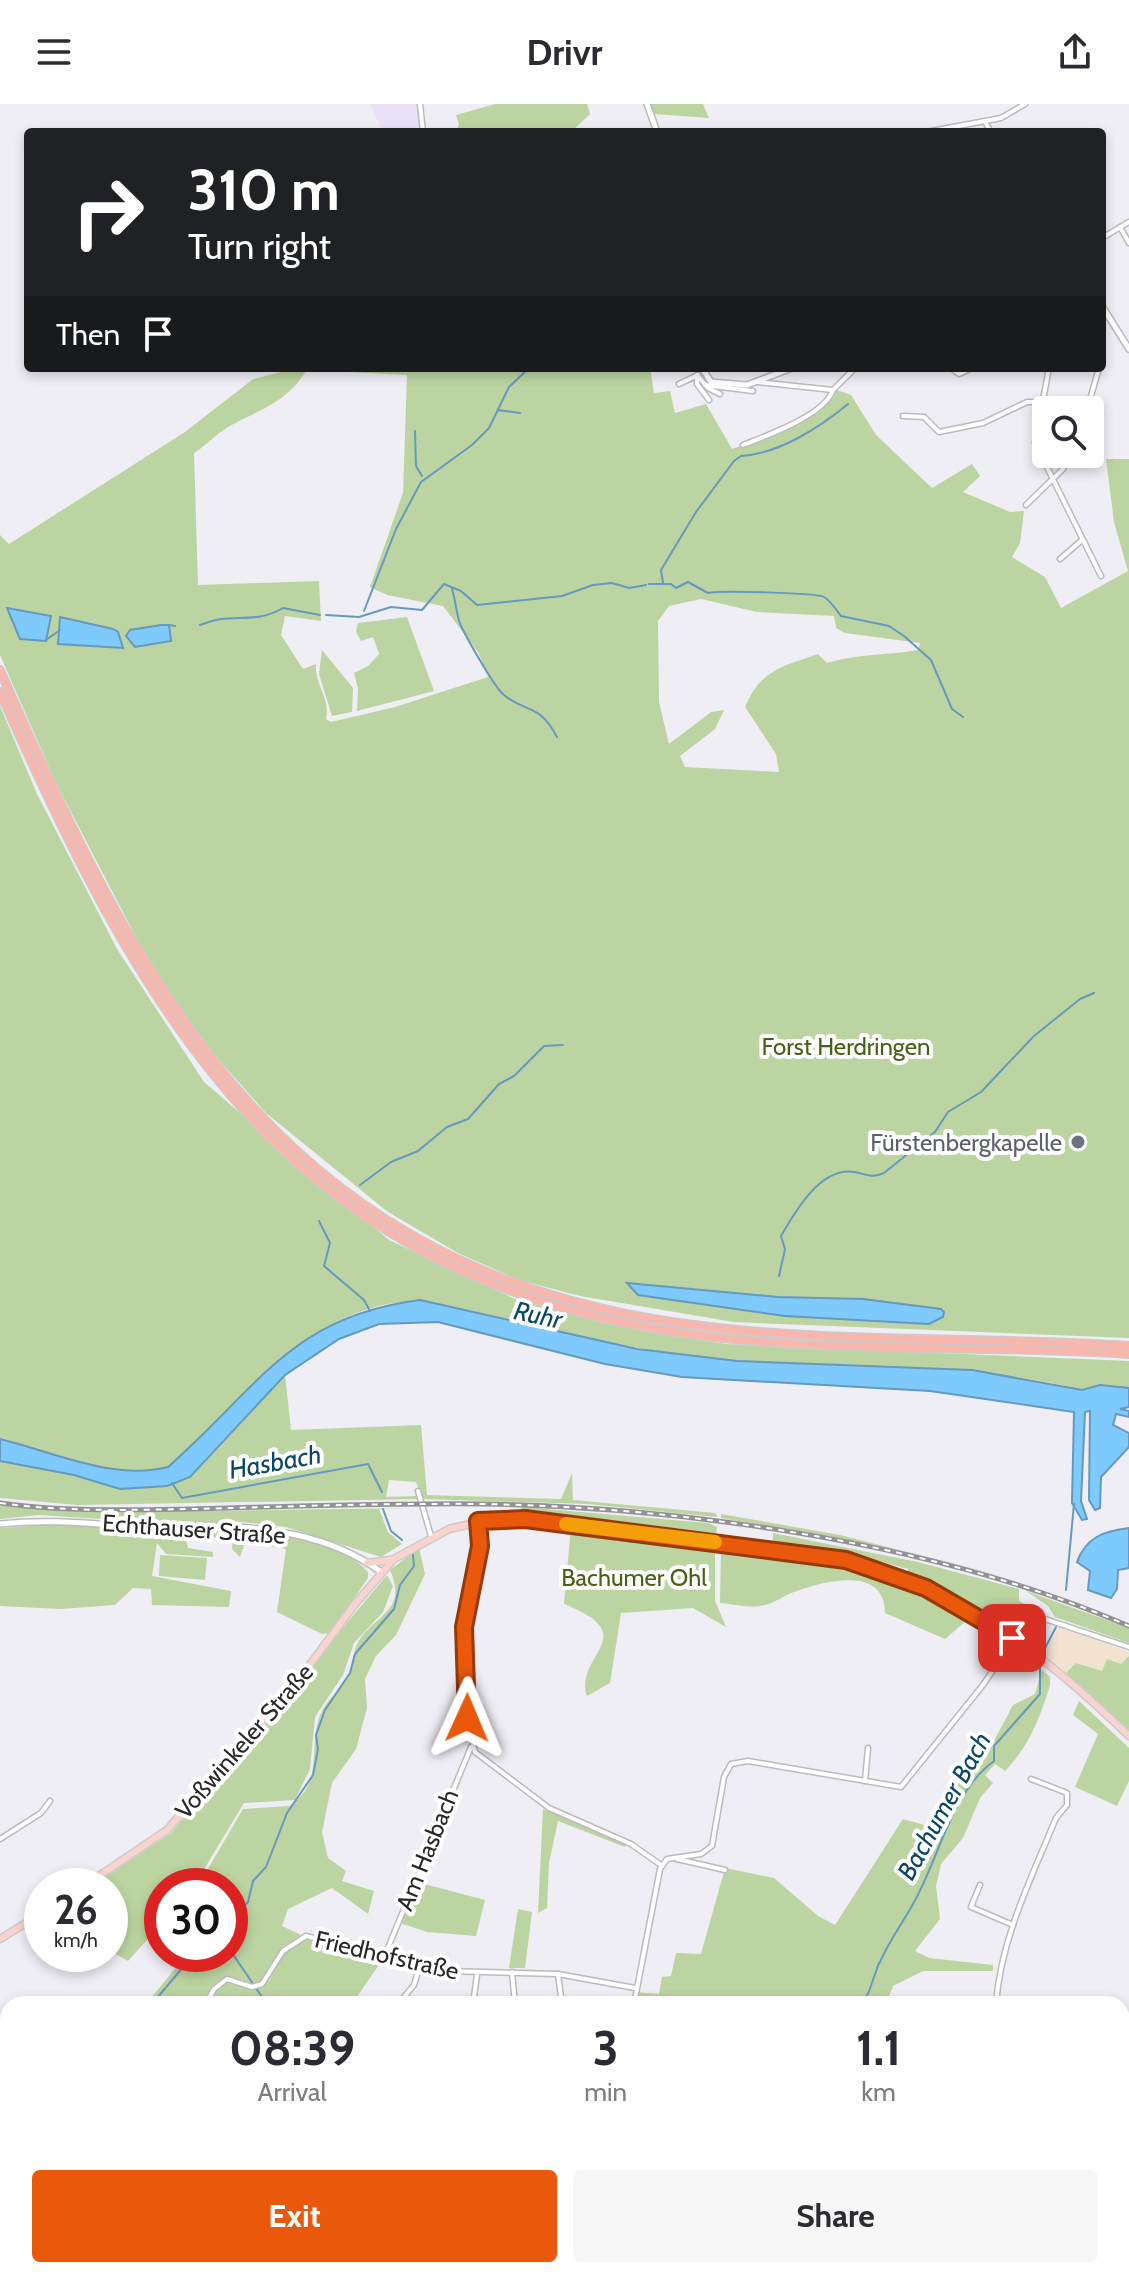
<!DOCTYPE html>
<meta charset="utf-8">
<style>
:root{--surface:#fff;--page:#f7f7f7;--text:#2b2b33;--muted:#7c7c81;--accent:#ea580c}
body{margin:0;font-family:Cabin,sans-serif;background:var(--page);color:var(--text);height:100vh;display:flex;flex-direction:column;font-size:30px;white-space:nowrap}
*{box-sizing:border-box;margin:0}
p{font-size:26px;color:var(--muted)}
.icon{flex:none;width:44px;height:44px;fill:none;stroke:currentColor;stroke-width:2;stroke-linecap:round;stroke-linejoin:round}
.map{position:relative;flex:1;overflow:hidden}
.drawer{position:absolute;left:0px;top:1892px;width:1130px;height:282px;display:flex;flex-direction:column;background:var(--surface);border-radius:24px 24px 0 0;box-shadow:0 4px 12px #0003}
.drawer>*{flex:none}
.top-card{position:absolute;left:24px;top:24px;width:1082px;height:244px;border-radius:8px;box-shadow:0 4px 12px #0003;background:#202124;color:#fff;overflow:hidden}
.fabs{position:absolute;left:1032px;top:292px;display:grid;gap:16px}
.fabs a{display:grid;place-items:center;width:72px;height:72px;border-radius:8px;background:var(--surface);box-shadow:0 4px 12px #0003;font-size:40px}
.speed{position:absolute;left:24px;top:1764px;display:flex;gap:16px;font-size:40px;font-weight:700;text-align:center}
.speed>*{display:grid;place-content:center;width:104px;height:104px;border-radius:50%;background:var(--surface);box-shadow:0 4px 12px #0003;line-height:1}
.speed small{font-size:20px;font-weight:400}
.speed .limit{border:12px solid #d22;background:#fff;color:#111}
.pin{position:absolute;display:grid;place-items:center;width:68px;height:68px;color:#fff;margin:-34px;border-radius:16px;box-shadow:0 4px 12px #0006}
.me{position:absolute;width:88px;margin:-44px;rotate:1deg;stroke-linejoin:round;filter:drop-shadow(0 0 6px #0008)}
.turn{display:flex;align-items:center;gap:28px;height:168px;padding:0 32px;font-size:36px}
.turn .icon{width:104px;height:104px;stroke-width:2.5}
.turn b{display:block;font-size:56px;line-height:68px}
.then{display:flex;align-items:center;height:76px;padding:0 32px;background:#0003;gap:16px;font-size:30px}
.eta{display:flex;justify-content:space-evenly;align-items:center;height:136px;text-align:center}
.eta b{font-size:48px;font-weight:700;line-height:56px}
.cta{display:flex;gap:16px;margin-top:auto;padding:16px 32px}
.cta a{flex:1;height:92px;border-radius:8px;background:var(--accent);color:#fff;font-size:32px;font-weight:700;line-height:92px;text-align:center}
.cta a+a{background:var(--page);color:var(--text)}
header{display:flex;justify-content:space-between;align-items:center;height:104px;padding:0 32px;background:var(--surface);font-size:36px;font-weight:700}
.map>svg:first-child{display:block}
.commercial{fill:#f2e2d0}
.education{fill:#e9e1f6}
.green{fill:#bcd4a1;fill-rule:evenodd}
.water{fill:#7fcafd;stroke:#6599bd;stroke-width:2}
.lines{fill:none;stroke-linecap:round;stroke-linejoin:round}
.stream{stroke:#6599bd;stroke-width:2}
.minor-casing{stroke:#bbbabf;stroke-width:7}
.tertiary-casing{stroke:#bbbabf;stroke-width:8}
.secondary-casing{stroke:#bbbabf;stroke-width:8}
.primary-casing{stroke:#cbcbcc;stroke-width:9}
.motorway-casing{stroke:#cbcbcc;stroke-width:10}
.minor{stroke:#fff;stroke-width:4}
.tertiary{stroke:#fff;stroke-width:5}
.secondary{stroke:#fff;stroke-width:5}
.primary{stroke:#fbd3ce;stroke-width:6}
.motorway{stroke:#f8b6ad;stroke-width:7}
.rail-casing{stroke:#929196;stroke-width:5}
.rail{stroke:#fff;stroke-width:2;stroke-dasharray:6;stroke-linecap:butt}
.route-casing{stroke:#983908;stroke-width:20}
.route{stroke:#ea580c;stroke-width:14}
.slow{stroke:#f59e0b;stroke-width:14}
.worship-dot{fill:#6b7280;stroke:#fff;stroke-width:3}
.labels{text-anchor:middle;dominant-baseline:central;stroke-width:8;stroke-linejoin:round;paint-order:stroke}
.park-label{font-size:24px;fill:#446114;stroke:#fff}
.worship-label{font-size:24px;fill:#5b616d;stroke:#fff;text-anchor:end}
.street-label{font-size:24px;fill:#272629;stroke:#fff}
.water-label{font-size:26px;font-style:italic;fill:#0a4667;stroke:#fff}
</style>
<header><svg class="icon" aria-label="menu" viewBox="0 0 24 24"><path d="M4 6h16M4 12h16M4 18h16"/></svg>Drivr<svg class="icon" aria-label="share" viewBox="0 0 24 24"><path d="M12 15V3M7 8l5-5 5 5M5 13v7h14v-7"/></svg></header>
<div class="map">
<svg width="1129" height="2173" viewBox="0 0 1129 2173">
<rect width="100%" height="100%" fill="#efeef4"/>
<!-- commercial -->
<path class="commercial" d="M1059,1522L1129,1548V1552L1121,1560L1102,1568L1076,1559L1066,1569L1042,1553Z"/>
<!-- education -->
<path class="education" d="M370,0H417L421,28H383Z"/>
<!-- green -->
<g class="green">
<path d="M495,0H587L590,10L571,28H455L459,21L456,11Z"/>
<path d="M649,0H703L709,14L654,10Z"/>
<path d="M297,264H308C286,300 262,304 228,323C215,331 208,340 194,349L198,481L319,477L321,517L285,512L281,531L303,565L316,560C314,580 331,594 326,615L331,618L395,603L488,573L478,548L443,502L387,491L370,483L403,389L407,271L329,267V264H650L654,289L670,287L675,309L706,300L732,345C760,336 825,314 837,286L851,291L876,331L932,384L972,360L980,372L963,388L1010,408L1024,407L1020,439L1012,453L1045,473L1061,504L1128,467L1114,418L1106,355H1129V1234L734,1218L580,1192L519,1176L458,1149L388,1108L266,1009L190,923L152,864L56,679L0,551V431L9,440L185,328L253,275ZM701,495L757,508L834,512L836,524L845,529L920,539L918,546C888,551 856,550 827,559L818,550C782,563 761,565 745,603L776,650L779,668L685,663L680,652L715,625L724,606L711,608L669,640L659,598L658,517L669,502ZM8,504L51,512L46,536L20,534ZM93,522L113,525L123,544L58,540Z"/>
<path d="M407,513L434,587L357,607L358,584L354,569L368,562L379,550L373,533L361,537L356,528L358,519Z"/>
<path d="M322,546L353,584L352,608L332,612L319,570Z"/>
<path d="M0,602L37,690L117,845L204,978L389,1136L513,1194L608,1220L726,1240L1129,1257V1284L1100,1281L1082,1286C970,1258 854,1266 740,1257C669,1252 600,1237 531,1222C487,1212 428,1191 383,1201C292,1222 234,1304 168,1363C114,1377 53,1348 0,1335Z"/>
<path d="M285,1271L291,1326L421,1321L427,1391L561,1395L572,1369L573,1396L716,1409L717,1413L587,1400L423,1395L416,1378L389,1376L386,1393L417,1392L418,1395L78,1401L0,1394V1357L74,1371L120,1385L167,1382L190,1373Z"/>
<path d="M0,1401L135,1408L415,1404L379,1405L388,1428L402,1440L381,1453L286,1423L242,1418L163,1419L39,1411L0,1415Z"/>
<path d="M523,1403L708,1419L717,1423L716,1432L521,1405Z"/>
<path d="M721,1410L840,1431L1022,1477L875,1441L721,1414Z"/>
<path d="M58,1420L156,1428L184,1425L188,1444L213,1448V1453L166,1450L157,1439L152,1472L231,1487L229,1503L152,1501L151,1485L133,1484L115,1501L61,1505L0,1502V1424Z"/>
<path d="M571,1423L715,1441V1497L726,1523L693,1504L621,1509L610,1579L587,1592C574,1550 645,1532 564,1500Z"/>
<path d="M192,1424C243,1425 331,1426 368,1468V1474L330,1529L322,1530L277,1508L286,1445L245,1438L240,1453L232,1445L233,1435L189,1431Z"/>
<path d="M773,1429L918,1458L1019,1485V1497L1043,1510H1023L1008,1522L908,1470V1465L838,1446L773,1439Z"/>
<path d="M419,1444L425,1470L396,1531L376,1552L365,1575L367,1604L356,1645L332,1679L322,1728L328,1754L346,1767L342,1777L374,1787L368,1810L332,1784L288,1805L282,1822L301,1831L280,1846L265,1875L269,1877L278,1856L299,1837L309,1833L385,1852L352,1900H146L187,1850H230V1782H198L243,1705L289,1702C327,1678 306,1638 322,1607C329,1594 341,1584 348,1572C354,1559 352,1544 362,1532C383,1508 406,1503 390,1466Z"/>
<path d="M721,1444L854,1464L899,1480L966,1517L945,1535L885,1509C885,1461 824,1477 794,1488C784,1491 775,1499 765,1501C752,1505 733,1500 720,1499Z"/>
<path d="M160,1451L207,1454L205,1476L159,1472Z"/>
<path d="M387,1471L393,1482L383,1508L354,1539L343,1571L315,1613L310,1665L295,1696L244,1699L194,1782H162V1819L128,1857L110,1847V1782H91L171,1729Z"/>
<path d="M1026,1487L1129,1524V1539L1055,1513L1048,1502Z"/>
<path d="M1129,1552V1627L1066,1569L1076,1559L1102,1567L1107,1555L1121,1560Z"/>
<path d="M1042,1566L1050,1573V1581C1040,1614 1029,1642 1005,1667L995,1660L985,1671L993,1679L980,1694L963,1734L941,1760L936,1782L940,1815L915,1847L929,1854L993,1861V1867H923L893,1882L886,1900H638L637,1888L659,1890L662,1873L671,1872L676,1849L701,1850L725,1764L774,1774L818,1812L835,1821L903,1715L928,1722L954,1682L986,1652L1013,1601L1035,1590Z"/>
<path d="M1079,1597L1129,1644V1677L1117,1702L1075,1683L1098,1630L1073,1611Z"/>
<path d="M543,1705L626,1739L625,1743L558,1717L549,1759L547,1804L538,1809Z"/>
<path d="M413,1777L485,1796L476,1832L427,1828L400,1819Z"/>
<path d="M518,1805L532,1808L525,1864H509Z"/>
<path d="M24,2166H210L217,2173H21Z"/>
<path d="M537,2166H885L884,2173H547Z"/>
</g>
<!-- water -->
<g class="water">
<path d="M7,504L51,512L46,537L20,535Z"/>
<path d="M60,513L113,525L118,528L123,544L58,540Z"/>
<path d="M161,521H169L171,537L135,543L126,532L130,526Z"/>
<path d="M627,1179L778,1193L863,1195L941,1205L944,1208L943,1213L929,1220L785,1212L638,1191Z"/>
<path d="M420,1196L637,1245L737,1257L972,1266L1082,1286L1100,1281L1129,1284V1303L1120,1305L1129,1307V1313L1116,1310L1113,1321L1129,1329V1343L1101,1373L1100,1404L1095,1406L1089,1396L1090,1307L1085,1308L1081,1397L1087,1415L1082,1416L1072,1399L1074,1308L930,1287L682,1273L605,1260L438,1218L379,1220L339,1235L285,1271L190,1373L167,1382L120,1385L74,1371L0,1357V1335C53,1348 114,1377 168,1363C258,1284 291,1212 420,1196Z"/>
<path d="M1129,1424V1464L1118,1466L1117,1485L1111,1494L1088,1486L1090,1467L1077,1458C1086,1433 1104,1427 1129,1424Z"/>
</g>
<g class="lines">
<!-- stream -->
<g class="stream">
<path d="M498,306L520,309"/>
<path d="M415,327L416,362L422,372"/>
<path d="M663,479L661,466L696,408L734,357L741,352C778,350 819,324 848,300"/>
<path d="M649,480H671L676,484L688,478L708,489C717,486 818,489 824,493C831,497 836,506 841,512L889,522L904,532L931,556L952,605L963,613"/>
<path d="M452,485C456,497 456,511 461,522C468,536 494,583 504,591C527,610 538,598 557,633"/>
<path d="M364,507L396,425L421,378L472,341L489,324L509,283L529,264"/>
<path d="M326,511L359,513L391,503L422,506L444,480L461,487L477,501L562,492L593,481L612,479L629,484L646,481"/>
<path d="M169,521L175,522"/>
<path d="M200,521C230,507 253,522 283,504L320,511"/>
<path d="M46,536L60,526"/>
<path d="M1034,932L1080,895L1094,889"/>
<path d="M360,1081L391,1058L418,1047L447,1023L468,1015L499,980L514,972L544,942L563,941"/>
<path d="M319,1117L330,1139L324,1162L364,1196L370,1207"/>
<path d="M779,1172L785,1145L781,1132C795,1108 820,1063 854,1068C867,1070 871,1075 884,1069L935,1028L948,1008L981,988L1033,933"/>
<path d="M172,1379L182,1394L368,1360L382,1388"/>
<path d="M383,1405L391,1427L402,1436"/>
<path d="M1066,1486L1074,1400"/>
<path d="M1041,1552L1056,1523"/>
<path d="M230,1817L248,1798L253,1777L266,1763L287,1709L313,1671L318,1645L316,1631L325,1606L350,1569L355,1550L394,1505L400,1481L414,1462L413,1451"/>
<path d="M230,1846L262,1893L282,1900"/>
<path d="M880,1858C889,1837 902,1820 913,1800C939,1755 951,1688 994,1657V1642L1040,1590V1558"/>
<path d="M152,1900L194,1850"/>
<path d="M860,1900L868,1890L879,1859"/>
<path d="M0,2027L8,2020"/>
<path d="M788,2166V2173"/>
<path d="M78,2173L84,2166"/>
</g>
<defs>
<g id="minor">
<path d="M420,0L423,28"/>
<path d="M985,18L991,28"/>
<path d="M926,28L1001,14L1025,0"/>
<path d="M1120,123L1129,139"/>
<path d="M1102,134L1129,118"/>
<path d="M951,264L959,270L972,264"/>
<path d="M1049,264L1035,339L1101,472"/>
<path d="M697,271L708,284L720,290"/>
<path d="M697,271V280L709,296"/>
<path d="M758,278L833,286L855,264"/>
<path d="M679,280L698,271"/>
<path d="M705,281L753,287"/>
<path d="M1087,306L1099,264"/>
<path d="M903,312L924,313L939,328L983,319L1027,298H1042"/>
<path d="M743,341C766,332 825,311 833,286"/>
<path d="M1026,401L1063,365L1073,350"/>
<path d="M1060,455L1082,436"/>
<path d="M418,1387L431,1432"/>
<path d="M478,1418L480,1442L464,1523L467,1614L475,1648L549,1704L631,1740L661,1761"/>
<path d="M1022,1522L1029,1544"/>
<path d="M995,1524L1003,1546"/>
<path d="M865,1677L868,1644"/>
<path d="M0,1735L41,1709L50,1697"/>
<path d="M677,1755L725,1766"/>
<path d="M980,1781L971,1803L1013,1821"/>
<path d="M385,1851L471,1643"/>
<path d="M512,1868L515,1900"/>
<path d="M206,1900L214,1885L227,1875L252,1883L262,1880L283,1847L306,1832L448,1867L558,1870"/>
<path d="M398,1900L414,1881L420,1861"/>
<path d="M473,1900L477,1871"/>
<path d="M562,1900L558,1870L635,1884"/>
<path d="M634,1900L660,1765L667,1755L701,1750L712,1742L724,1673L731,1660L748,1657L901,1683L983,1581L1029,1513L1036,1512L1129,1543"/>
<path d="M996,1900C1001,1834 1031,1775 1056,1714L1067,1701V1689L1031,1675"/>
<path d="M1122,1977L1129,1978"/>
<path d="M0,2041L8,2034"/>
<path d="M1122,2050L1129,2051"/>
<path d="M1122,2131L1129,2138"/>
<path d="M502,2166L512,2173"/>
<path d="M993,2166V2173"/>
<path d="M317,2173L322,2166"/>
<path d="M459,2173L464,2166"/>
<path d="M516,2173L521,2166"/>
<path d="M910,2173L912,2166"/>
<path d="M939,2173L944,2166"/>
</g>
<g id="tertiary">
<path d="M647,0L657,28"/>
<path d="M1102,202L1129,245"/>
<path d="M702,264L711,278L747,281L792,264"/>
</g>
<path id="secondary" d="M0,1420C54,1414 99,1421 152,1424C168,1425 184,1422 201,1422C263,1422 330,1430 381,1468"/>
<g id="primary">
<path d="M367,1459L391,1456"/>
<path d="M84,1782L167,1726L294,1582L355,1500L394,1455L449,1425L488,1416L525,1415C589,1423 653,1431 718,1439C780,1446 842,1451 902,1473C987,1505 1064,1569 1129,1632"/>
<path d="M0,1835L42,1809"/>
</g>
<g id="motorway">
<path d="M0,566C148,905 290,1169 694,1221C838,1240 984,1232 1129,1242"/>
<path d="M0,588C148,924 293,1175 689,1230C835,1250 983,1240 1129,1250"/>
</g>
</defs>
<!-- minor casing -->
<use href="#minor" class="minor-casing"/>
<!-- tertiary casing -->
<use href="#tertiary" class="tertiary-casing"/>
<!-- secondary casing -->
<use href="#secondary" class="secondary-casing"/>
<!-- primary casing -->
<use href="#primary" class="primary-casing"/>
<!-- motorway casing -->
<use href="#motorway" class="motorway-casing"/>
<!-- minor -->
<use href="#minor" class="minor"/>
<!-- tertiary -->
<use href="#tertiary" class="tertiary"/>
<!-- secondary -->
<use href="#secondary" class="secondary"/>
<!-- primary -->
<use href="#primary" class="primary"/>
<!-- motorway -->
<use href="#motorway" class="motorway"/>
<defs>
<path id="rail" d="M0,1399C64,1408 129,1406 193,1405C272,1403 351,1400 429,1400C650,1397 925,1434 1129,1522"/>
</defs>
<!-- rail casing -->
<use href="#rail" class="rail-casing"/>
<!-- rail -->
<use href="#rail" class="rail"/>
</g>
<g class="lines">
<defs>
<path id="route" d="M467,1614L464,1523L480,1442L478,1417L525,1415L846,1456L926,1484L1012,1534"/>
</defs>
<!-- route casing -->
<use href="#route" class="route-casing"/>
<!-- route -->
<use href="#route" class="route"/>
<!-- slow -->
<path class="slow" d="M566,1420L715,1438"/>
</g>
<!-- markers -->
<circle class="worship-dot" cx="1078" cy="1038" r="8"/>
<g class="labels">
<!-- park labels -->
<g class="park-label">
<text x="846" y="942">Forst Herdringen</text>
<text x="634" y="1473">Bachumer Ohl</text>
</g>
<!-- worship labels -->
<g class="worship-label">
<text x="1062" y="1038">Fürstenbergkapelle</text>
</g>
<!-- street labels -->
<g class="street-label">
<text transform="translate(194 1425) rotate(4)">Echthauser Straße</text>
<text transform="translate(244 1637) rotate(-49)">Voßwinkeler Straße</text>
<text transform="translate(427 1746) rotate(-68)">Am Hasbach</text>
<text transform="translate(387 1851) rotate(13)">Friedhofstraße</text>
</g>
<!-- water labels -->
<g class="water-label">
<text transform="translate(538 1211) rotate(12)">Ruhr</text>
<text transform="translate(275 1358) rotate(-10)">Hasbach</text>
<text transform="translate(944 1702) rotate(-61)">Bachumer Bach</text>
</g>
</g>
</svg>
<div class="fabs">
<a><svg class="icon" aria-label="search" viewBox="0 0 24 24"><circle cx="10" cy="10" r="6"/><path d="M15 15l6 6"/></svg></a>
</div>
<div class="speed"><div>26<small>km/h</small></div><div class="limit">30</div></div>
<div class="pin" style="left:1012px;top:1534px;background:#d93025"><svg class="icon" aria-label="arrive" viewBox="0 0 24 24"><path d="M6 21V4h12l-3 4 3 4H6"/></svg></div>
<svg class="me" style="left:467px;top:1614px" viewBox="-20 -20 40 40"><path d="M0-17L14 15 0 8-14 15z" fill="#ea580c" stroke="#fff" stroke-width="4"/></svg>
<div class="top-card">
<div class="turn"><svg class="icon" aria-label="right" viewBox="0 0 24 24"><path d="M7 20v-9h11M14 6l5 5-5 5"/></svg><div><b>310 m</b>Turn right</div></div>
<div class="then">Then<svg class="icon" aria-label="arrive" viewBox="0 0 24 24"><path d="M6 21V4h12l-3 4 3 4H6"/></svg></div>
</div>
<section class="drawer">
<div class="eta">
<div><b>08:39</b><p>Arrival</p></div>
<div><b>3</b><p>min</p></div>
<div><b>1.1</b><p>km</p></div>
</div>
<div class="cta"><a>Exit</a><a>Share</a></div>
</section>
</div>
